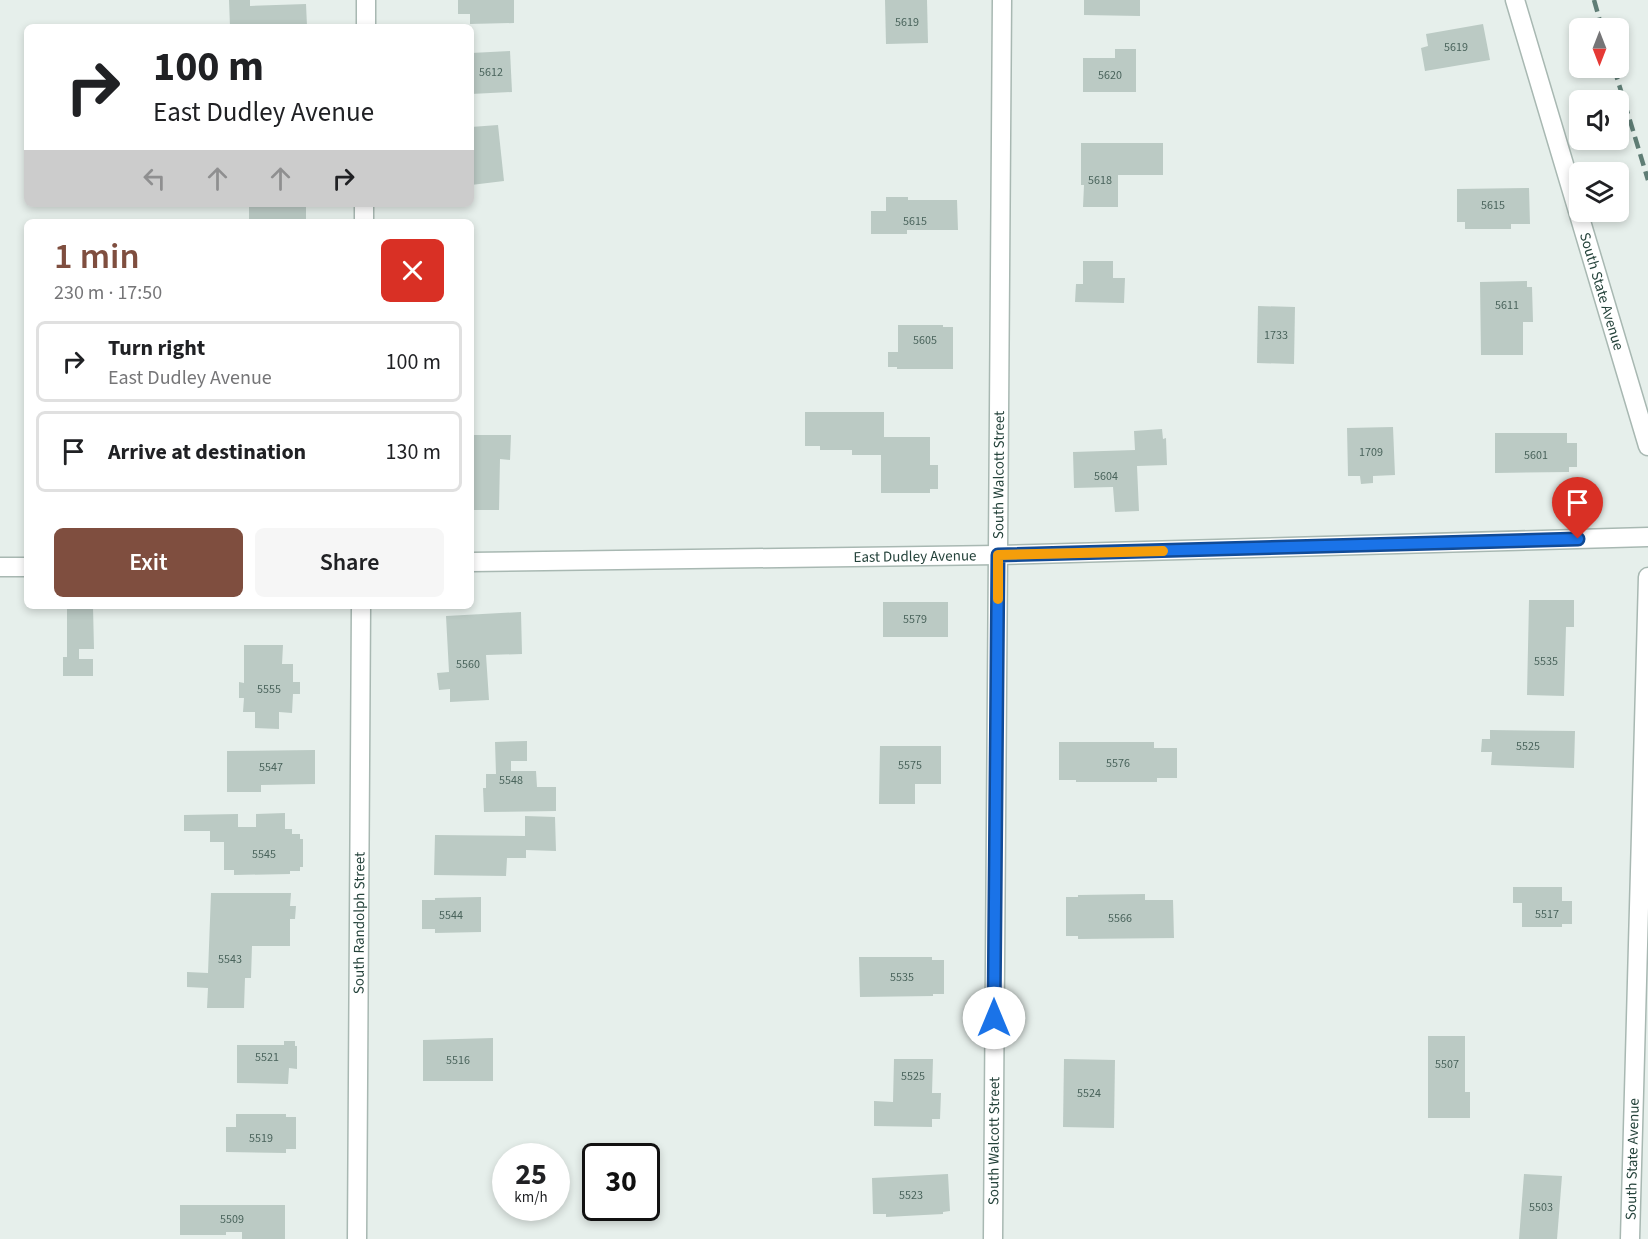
<!DOCTYPE html>
<meta charset="utf-8">
<style>
:root{--surface:#fff;--page:#f6f6f6;--text:#202124;--muted:#757577;--line:#e0e0e0;--accent:#7f4e3f}
body{margin:0;font-family:"Source Sans 3",sans-serif;background:var(--page);color:var(--text);height:100vh;display:flex;flex-direction:column;font-size:22px;white-space:nowrap}
*{box-sizing:border-box;margin:0}
p{font-size:20px;color:var(--muted)}
.icon{flex:none;width:33px;height:33px;fill:none;stroke:currentColor;stroke-width:2;stroke-linecap:round;stroke-linejoin:round}
.map{position:relative;flex:1;overflow:hidden}
.sheet{position:absolute;left:24px;top:219px;width:450px;height:390px;display:flex;flex-direction:column;background:var(--surface);border-radius:9px;box-shadow:0 3px 9px #0003}
.sheet>*{flex:none}
.top-card{position:absolute;left:24px;top:24px;width:450px;height:183px;border-radius:9px;box-shadow:0 3px 9px #0003;background:#fff;color:var(--text);overflow:hidden}
.needle{width:39px;rotate:180deg}
.fabs{position:absolute;left:1569px;top:18px;display:grid;gap:12px}
.fabs a{display:grid;place-items:center;width:60px;height:60px;border-radius:9px;background:var(--surface);box-shadow:0 3px 9px #0003;font-size:30px}
.speed{position:absolute;left:492px;top:1143px;display:flex;gap:12px;font-size:30px;font-weight:700;text-align:center}
.speed>*{display:grid;place-content:center;width:78px;height:78px;border-radius:50%;background:var(--surface);box-shadow:0 3px 9px #0003;line-height:1}
.speed small{font-size:15px;font-weight:400}
.speed .limit{border:3px solid #111;border-radius:9px;background:#fff;color:#111}
.pin{position:absolute;display:grid;place-items:center;width:51px;height:51px;color:#fff;margin:-62px -26px;border-radius:50% 50% 50% 0;rotate:-45deg;box-shadow:0 0 6px #0007}
.pin .icon{rotate:45deg}
.me{position:absolute;width:66px;margin:-33px;rotate:0deg;stroke-linejoin:round;filter:drop-shadow(0 0 4px #0008)}
.turn{display:flex;align-items:center;gap:21px;height:126px;padding:0 30px;font-size:27px}
.turn .icon{width:78px;height:78px;stroke-width:2.5}
.turn b{display:block;font-size:42px;line-height:51px}
.lanes{display:flex;align-items:center;height:57px;padding:0 30px;background:#0003;justify-content:center;gap:30px;direction:ltr}
.lanes .off{opacity:.35}
.round{display:grid;place-items:center;flex:none;width:63px;height:63px;border-radius:9px;background:var(--page)}
.headline{display:flex;align-items:center;justify-content:space-between;height:102px;padding:0 30px}
h1{font-size:36px;font-weight:600;line-height:45px;color:var(--accent)}
.action{display:flex;gap:12px;margin-top:auto;padding:12px 30px}
.action a{flex:1;height:69px;border-radius:9px;background:var(--accent);color:#fff;font-size:24px;font-weight:600;line-height:69px;text-align:center}
.action a+a{background:var(--page);color:var(--text)}
ul{padding:0;list-style:none}
li{display:flex;align-items:center;gap:18px;height:81px;margin:0 12px 9px;padding:0 18px;border:3px solid var(--line);border-radius:9px}
li div{flex:1}
li b{display:block;font-size:22px}
li em{font-style:normal}
.map>svg:first-child{display:block}
.building{fill:#bbcac4}
.lines{fill:none;stroke-linecap:round;stroke-linejoin:round}
.minor-casing{stroke:#a8b8b2;stroke-width:21}
.minor{stroke:#fff;stroke-width:18}
.rail{stroke:#5f7d75;stroke-width:4.5;stroke-dasharray:12 6;stroke-linecap:butt}
.route-casing{stroke:#114b97;stroke-width:15}
.route{stroke:#1a73e8;stroke-width:10}
.slow{stroke:#f59e0b;stroke-width:10}
.labels{text-anchor:middle;dominant-baseline:central;stroke-width:5;stroke-linejoin:round;paint-order:stroke}
.number-label{font-size:12px;fill:#4a645c}
.street-label{font-size:15px;fill:#24423a;stroke:#f7fbf9}
</style>
<div class="map">
<svg width="1648" height="1239" viewBox="0 0 1648 1239">
<rect width="100%" height="100%" fill="#e6efeb"/>
<!-- building -->
<g class="building">
<path d="M229,0H250V6L306,4L307,26L230,27Z"/>
<path d="M458,0H514V23L470,24V14H458Z"/>
<path d="M885,0H927L928,43L886,44Z"/>
<path d="M1084,0H1140V16L1084,15Z"/>
<path d="M1483,24L1490,60L1425,71L1421,48L1428,46L1426,34Z"/>
<path d="M1115,49H1136V92H1083V58H1115Z"/>
<path d="M510,51L512,92L471,94V53Z"/>
<path d="M498,125L504,181L471,185V127Z"/>
<path d="M1081,143H1163V175H1118V207H1083L1084,185H1081Z"/>
<path d="M1529,188L1530,224H1511V229H1465V222H1457V189Z"/>
<path d="M886,197H908V200H957L958,230H907V234H871V211H886Z"/>
<path d="M306,205V222H249V206Z"/>
<path d="M1083,261H1113V278H1125L1124,303L1075,302L1076,284H1083Z"/>
<path d="M1527,281V287H1532L1533,322H1523V355H1481L1480,282Z"/>
<path d="M1258,306L1295,307L1294,364L1257,363Z"/>
<path d="M898,325H943V327H953V369H897V367H888V352H898Z"/>
<path d="M805,412H884V437H930V465H938V489H930V493H881V455H852V450H820V446H805Z"/>
<path d="M1393,427L1395,475L1373,476V483L1361,484L1360,476H1348L1347,428Z"/>
<path d="M1162,429L1163,439L1166,438L1167,465L1137,466L1139,511L1115,512L1113,487L1074,488L1073,452L1135,450L1134,431Z"/>
<path d="M1495,433H1567V443H1577V467H1569V472L1495,473Z"/>
<path d="M471,435H511L510,460L500,459L499,510H471Z"/>
<path d="M1529,600H1574V627H1566L1564,696L1527,695Z"/>
<rect x="883" y="602" width="65" height="35"/>
<path d="M70,606L93,607L94,649H79V659H93V676H63V657H67V608Z"/>
<path d="M521,612L522,654L486,655L489,700L450,702V689L439,690L437,673L449,672L446,616Z"/>
<path d="M244,645H283L282,664H293V682H300V694H293L292,713L279,712V729L255,728V712H243L244,698H239V682L244,683Z"/>
<path d="M1490,730L1575,731L1574,768L1491,765L1492,752H1481L1482,739H1490Z"/>
<path d="M527,741V761H511V771H536L537,787H556V811L484,812L483,788H486V774H496L495,742Z"/>
<path d="M1059,742H1154V748H1177V778H1157V782H1076V780H1059Z"/>
<path d="M880,746H941V784H915V804H879Z"/>
<path d="M315,750V784L261,785V792H227V751Z"/>
<path d="M285,813V829H292V834H300V839H303V867H300V871H290V874L234,875V870H224V842H210V831H184V815L238,814V827H256V814Z"/>
<path d="M525,816L555,817L556,851L526,850V858H507L506,876L434,875L435,835L525,836Z"/>
<path d="M1513,887H1562V901H1572V924H1562V927H1522V903H1513Z"/>
<path d="M211,893H291L290,906H296L295,919H290V946H252L251,978H245L244,1008H207L208,988L187,987V972L208,973Z"/>
<path d="M1145,894V900H1173L1174,938L1078,939V936H1066V897H1078V895Z"/>
<path d="M481,897V932L435,933V929H422V900H435V898Z"/>
<path d="M859,957H932V960H944V994H933V996L860,997Z"/>
<path d="M1428,1036H1465V1092H1470V1118H1428Z"/>
<path d="M493,1038V1081H423V1040Z"/>
<path d="M284,1041H295V1046H297V1069L289,1068L288,1084L237,1083V1045H284Z"/>
<path d="M894,1059H933L932,1093H941L940,1119H932V1127L874,1126V1101L893,1102Z"/>
<path d="M1064,1059L1115,1060L1114,1128L1063,1127Z"/>
<path d="M236,1114H286V1117H296V1149H286V1153L226,1152V1127H236Z"/>
<path d="M948,1174L950,1211L943,1212V1214L886,1217V1214H873L872,1178Z"/>
<path d="M1524,1174L1562,1176L1557,1239H1519Z"/>
<path d="M180,1205H285V1239H242V1232H226V1235H180Z"/>
</g>
<g class="lines">
<defs>
<g id="minor">
<path id="s1" d="M1515,0L1648,446"/>
<path d="M366,27V0"/>
<path d="M364,222V204"/>
<path id="s2" d="M471,562L998,555L1648,537"/>
<path d="M0,567H27"/>
<path id="s3" d="M357,1239L361,606"/>
<path id="s4" d="M993,1239L1002,0"/>
<path id="s5" d="M1630,1239L1648,577"/>
</g>
</defs>
<!-- minor casing -->
<use href="#minor" class="minor-casing"/>
<!-- minor -->
<use href="#minor" class="minor"/>
<!-- rail -->
<g class="rail">
<path d="M1594,0L1602,28"/>
<path d="M1614,68L1648,180"/>
</g>
</g>
<g class="lines">
<defs>
<path id="route" d="M994,1018L998,555L1578,539"/>
</defs>
<!-- route casing -->
<use href="#route" class="route-casing"/>
<!-- route -->
<use href="#route" class="route"/>
<!-- slow -->
<path class="slow" d="M998,599V555L1163,551"/>
</g>
<g class="labels">
<!-- number labels -->
<g class="number-label">
<text x="907" y="22">5619</text>
<text x="1456" y="47">5619</text>
<text x="491" y="72">5612</text>
<text x="1110" y="75">5620</text>
<text x="1100" y="180">5618</text>
<text x="1493" y="205">5615</text>
<text x="915" y="221">5615</text>
<text x="1507" y="305">5611</text>
<text x="1276" y="335">1733</text>
<text x="925" y="340">5605</text>
<text x="1371" y="452">1709</text>
<text x="1536" y="455">5601</text>
<text x="1106" y="476">5604</text>
<text x="915" y="619">5579</text>
<text x="1546" y="661">5535</text>
<text x="468" y="664">5560</text>
<text x="269" y="689">5555</text>
<text x="1528" y="746">5525</text>
<text x="1118" y="763">5576</text>
<text x="910" y="765">5575</text>
<text x="271" y="767">5547</text>
<text x="511" y="780">5548</text>
<text x="264" y="854">5545</text>
<text x="1547" y="914">5517</text>
<text x="451" y="915">5544</text>
<text x="1120" y="918">5566</text>
<text x="230" y="959">5543</text>
<text x="902" y="977">5535</text>
<text x="267" y="1057">5521</text>
<text x="458" y="1060">5516</text>
<text x="1447" y="1064">5507</text>
<text x="913" y="1076">5525</text>
<text x="1089" y="1093">5524</text>
<text x="261" y="1138">5519</text>
<text x="911" y="1195">5523</text>
<text x="1541" y="1207">5503</text>
<text x="232" y="1219">5509</text>
</g>
<!-- street labels -->
<g class="street-label">
<text stroke="none"><textPath href="#s1" startOffset="304">South State Avenue</textPath></text>
<text stroke="none"><textPath href="#s4" startOffset="764">South Walcott Street</textPath></text>
<text stroke="none"><textPath href="#s2" startOffset="444">East Dudley Avenue</textPath></text>
<text stroke="none"><textPath href="#s3" startOffset="316">South Randolph Street</textPath></text>
<text stroke="none"><textPath href="#s4" startOffset="98">South Walcott Street</textPath></text>
<text stroke="none"><textPath href="#s5" startOffset="80">South State Avenue</textPath></text>
</g>
</g>
</svg>
<div class="fabs">
<a><svg class="needle" viewBox="-14 -14 28 28"><path d="M0-13l5 13h-10z" fill="#e53935"/><path d="M0 13l5-13h-10z" fill="#757577"/></svg></a>
<a><svg class="icon" aria-label="sound" viewBox="0 0 24 24"><path d="M4 9h4l5-4v14l-5-4H4zM17 9q2 3 0 6"/></svg></a>
<a><svg class="icon" aria-label="layers" viewBox="0 0 24 24"><path d="M12 4l9 5-9 5-9-5zM3 14l9 5 9-5"/></svg></a>
</div>
<div class="speed"><div>25<small>km/h</small></div><div class="limit">30</div></div>
<div class="pin" style="left:1578px;top:539px;background:#d93025"><svg class="icon" aria-label="arrive" viewBox="0 0 24 24"><path d="M6 21V4h12l-3 4 3 4H6"/></svg></div>
<svg class="me" style="left:994px;top:1018px" viewBox="-20 -20 40 40"><circle r="19" fill="#fff"/><path d="M0-13L10 11 0 6-10 11z" fill="#1a73e8"/></svg>
<div class="top-card">
<div class="turn"><svg class="icon" aria-label="right" viewBox="0 0 24 24"><path d="M7 20v-9h11M14 6l5 5-5 5"/></svg><div><b>100 m</b>East Dudley Avenue</div></div>
<div class="lanes"><svg class="icon off" aria-label="left" viewBox="0 0 24 24"><path d="M17 20v-9H6M10 6l-5 5 5 5"/></svg><svg class="icon off" aria-label="ahead" viewBox="0 0 24 24"><path d="M12 20V5M6 11l6-6 6 6"/></svg><svg class="icon off" aria-label="ahead" viewBox="0 0 24 24"><path d="M12 20V5M6 11l6-6 6 6"/></svg><svg class="icon" aria-label="right" viewBox="0 0 24 24"><path d="M7 20v-9h11M14 6l5 5-5 5"/></svg></div>
</div>
<section class="sheet">
<div class="headline"><div><h1>1 min</h1><p>230 m · 17:50</p></div><a class="round" style="background:#d93025;color:#fff"><svg class="icon" aria-label="close" viewBox="0 0 24 24"><path d="M6 6l12 12M18 6L6 18"/></svg></a></div>
<ul>
<li><svg class="icon" aria-label="right" viewBox="0 0 24 24"><path d="M7 20v-9h11M14 6l5 5-5 5"/></svg><div><b>Turn right</b><p>East Dudley Avenue</p></div><em>100 m</em></li>
<li><svg class="icon" aria-label="arrive" viewBox="0 0 24 24"><path d="M6 21V4h12l-3 4 3 4H6"/></svg><div><b>Arrive at destination</b></div><em>130 m</em></li>
</ul>
<div class="action"><a>Exit</a><a>Share</a></div>
</section>
</div>
